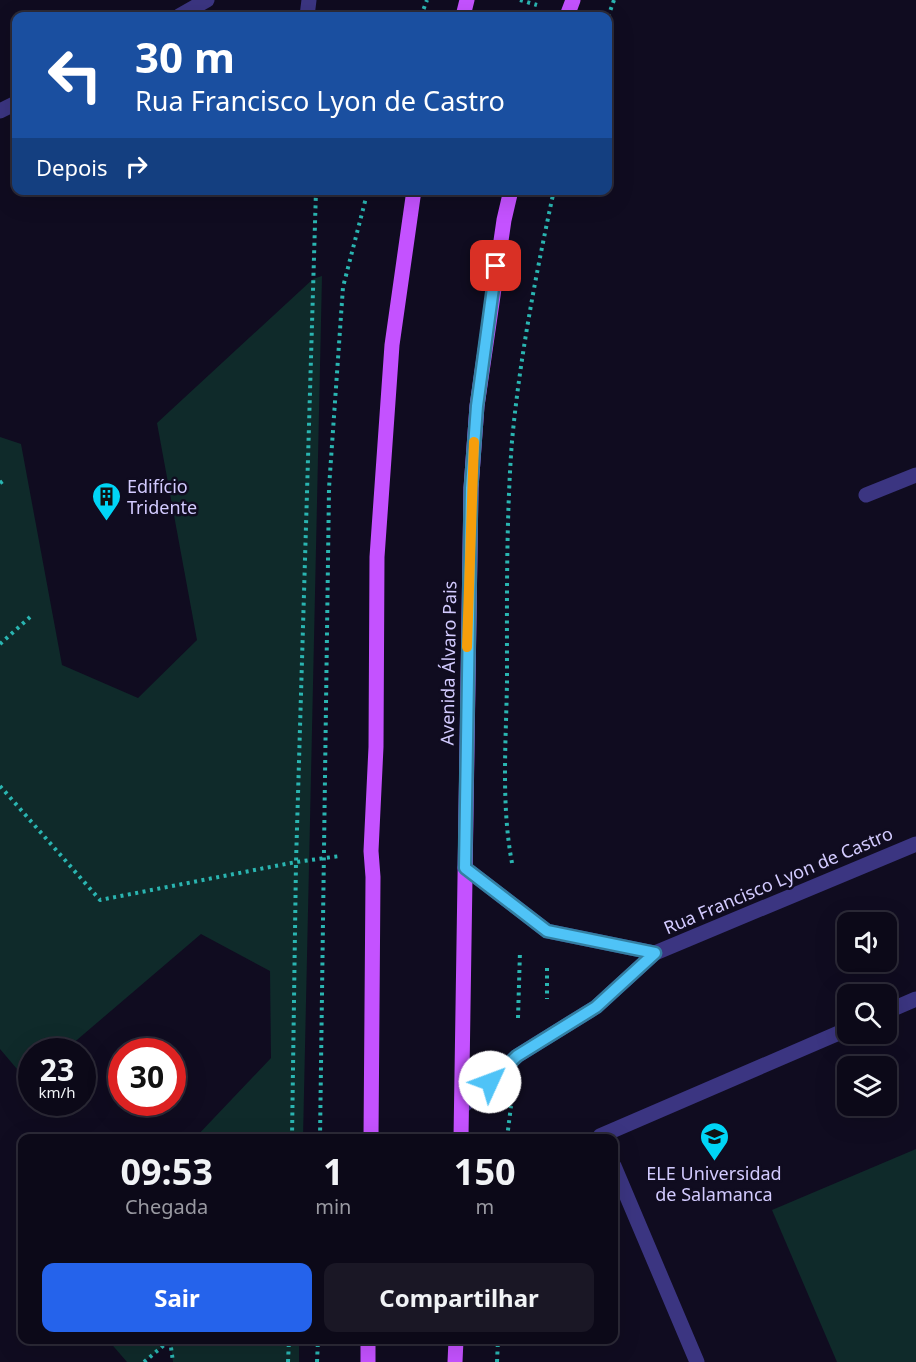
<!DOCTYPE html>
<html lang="pt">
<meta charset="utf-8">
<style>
:root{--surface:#0c0918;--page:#1a1725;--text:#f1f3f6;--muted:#9a9aa2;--line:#2c2a37;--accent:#2563eb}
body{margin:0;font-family:"Noto Sans",sans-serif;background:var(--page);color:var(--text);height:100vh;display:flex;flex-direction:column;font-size:22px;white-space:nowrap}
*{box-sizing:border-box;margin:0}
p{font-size:20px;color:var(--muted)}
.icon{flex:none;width:33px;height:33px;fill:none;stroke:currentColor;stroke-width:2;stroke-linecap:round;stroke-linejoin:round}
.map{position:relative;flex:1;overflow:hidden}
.drawer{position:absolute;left:18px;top:1134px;width:600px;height:210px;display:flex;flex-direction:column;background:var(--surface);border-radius:12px;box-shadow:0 6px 24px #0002,0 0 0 2px var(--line)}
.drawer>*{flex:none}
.banner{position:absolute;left:12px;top:12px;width:600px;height:183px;border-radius:12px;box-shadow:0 6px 24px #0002,0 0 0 2px var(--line);background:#1a4fa0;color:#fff;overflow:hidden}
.fabs{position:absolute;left:837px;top:912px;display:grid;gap:12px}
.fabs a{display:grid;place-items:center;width:60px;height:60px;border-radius:12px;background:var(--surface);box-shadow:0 6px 24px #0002,0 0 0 2px var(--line);font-size:30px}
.speed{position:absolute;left:18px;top:1038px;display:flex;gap:12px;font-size:30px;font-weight:700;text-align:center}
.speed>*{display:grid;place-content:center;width:78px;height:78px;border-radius:50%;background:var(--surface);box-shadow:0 6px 24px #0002,0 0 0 2px var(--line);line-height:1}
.speed small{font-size:15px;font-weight:400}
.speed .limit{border:9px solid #d22;background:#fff;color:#111}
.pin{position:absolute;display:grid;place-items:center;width:51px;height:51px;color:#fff;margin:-26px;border-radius:12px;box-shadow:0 3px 9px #0006}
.me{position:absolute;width:66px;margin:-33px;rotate:47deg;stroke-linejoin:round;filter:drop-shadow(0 0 4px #0008)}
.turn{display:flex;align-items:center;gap:21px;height:126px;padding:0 24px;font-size:27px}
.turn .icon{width:78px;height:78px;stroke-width:2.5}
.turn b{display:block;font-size:42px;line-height:51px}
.then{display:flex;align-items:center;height:57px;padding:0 24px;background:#0003;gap:12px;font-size:22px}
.eta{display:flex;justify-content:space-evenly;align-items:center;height:102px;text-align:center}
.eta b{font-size:36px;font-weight:700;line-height:42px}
.cta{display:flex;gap:12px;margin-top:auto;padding:12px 24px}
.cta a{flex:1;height:69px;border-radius:12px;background:var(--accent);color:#fff;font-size:24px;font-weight:700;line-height:69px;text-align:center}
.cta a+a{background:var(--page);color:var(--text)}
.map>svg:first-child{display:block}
.green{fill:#0f2a2a}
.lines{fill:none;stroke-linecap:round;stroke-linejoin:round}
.path{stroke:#2ab5b1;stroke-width:4;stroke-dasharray:3 4.5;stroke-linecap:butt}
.service{stroke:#3b3581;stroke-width:15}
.pedestrian{stroke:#3b3581;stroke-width:15}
.minor{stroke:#3b3581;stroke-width:15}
.primary{stroke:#c452ff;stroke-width:15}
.route-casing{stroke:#337fa1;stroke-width:15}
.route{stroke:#4fc3f7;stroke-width:10}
.slow{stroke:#f59e0b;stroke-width:10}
.labels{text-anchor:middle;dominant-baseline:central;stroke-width:5;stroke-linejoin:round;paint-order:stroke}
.poi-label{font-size:18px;fill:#d3cbff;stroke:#100c20;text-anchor:start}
.street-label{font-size:18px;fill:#d3cbff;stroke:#100c20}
</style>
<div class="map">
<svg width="916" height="1362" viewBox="0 0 916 1362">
<rect width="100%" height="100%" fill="#100c20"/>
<!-- green -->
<g class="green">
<path d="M322,276L303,1138H195L271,1058L270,971L201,934L64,1051L32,1052L31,1080L28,1082L0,1049V437L21,444L62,665L138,698L197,640L157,423L313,279Z"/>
<path d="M916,1149V1362H837L772,1210Z"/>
<path d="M108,1340H299V1362H173L170,1340L144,1362H127Z"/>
</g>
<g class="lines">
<!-- path -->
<g class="path">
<path d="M520,0L537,5"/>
<path d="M421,16L427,0"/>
<path d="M608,17L614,0"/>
<path d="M0,483L3,481"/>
<path d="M0,644L30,617"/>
<path d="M0,786L100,900L296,862L340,856"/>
<path d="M512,863C501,805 506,742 507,682C507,602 506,521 512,441C520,356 536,274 554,190"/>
<path d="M547,968V999"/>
<path d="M518,1018L520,951"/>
<path d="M292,1138L296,862L316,190"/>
<path d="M320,1138L329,488L343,287L368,190"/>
<path d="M507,1138L511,1106"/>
<path d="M170,1340L173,1362"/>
<path d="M144,1362L170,1340"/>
<path d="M288,1362L289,1340"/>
<path d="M317,1362L318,1340"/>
<path d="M497,1362L498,1340"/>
</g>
<!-- service -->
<path class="service" d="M866,495L916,475"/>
<!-- pedestrian -->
<g class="pedestrian">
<path d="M886,1012L916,999"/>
<path d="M602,1138L600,1136L848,1029"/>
<path d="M614,1166L697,1362"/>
</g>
<!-- minor -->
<g class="minor">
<path d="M179,16L207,0"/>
<path d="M307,16L309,0"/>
<path d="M0,111L16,103"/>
<path d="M465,868L547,931L655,953"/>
<path d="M462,1107L517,1056L596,1007L655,953L916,844"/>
</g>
<!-- primary -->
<g class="primary">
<path d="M463,16L467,0"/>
<path d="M567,16L573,0"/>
<path d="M371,1138L373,877L371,851L376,747L377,557L392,345L414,190"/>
<path d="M461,1138L471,488L477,406L504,220L511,190"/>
<path d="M368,1362V1340"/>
<path d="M455,1362L456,1340"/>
</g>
</g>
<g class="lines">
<defs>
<path id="route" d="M490,1082L517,1056L596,1007L655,953L547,931L465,868L471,488L477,406L496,266"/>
</defs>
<!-- route casing -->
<use href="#route" class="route-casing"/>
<!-- route -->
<use href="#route" class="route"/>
<!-- slow -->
<path class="slow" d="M467,647L474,442"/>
</g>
<!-- icons -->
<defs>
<symbol id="building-pin" viewBox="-11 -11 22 30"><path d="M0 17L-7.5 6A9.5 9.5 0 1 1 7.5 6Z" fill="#00d5f6" stroke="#100c20"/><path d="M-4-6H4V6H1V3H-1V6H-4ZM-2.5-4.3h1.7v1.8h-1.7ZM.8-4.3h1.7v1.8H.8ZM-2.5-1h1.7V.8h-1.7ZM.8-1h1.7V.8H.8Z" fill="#111"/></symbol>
<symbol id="school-pin" viewBox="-11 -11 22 30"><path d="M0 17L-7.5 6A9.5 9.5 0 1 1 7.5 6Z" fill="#00d5f6" stroke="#100c20"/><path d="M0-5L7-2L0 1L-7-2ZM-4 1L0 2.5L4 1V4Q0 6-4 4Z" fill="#111"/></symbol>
</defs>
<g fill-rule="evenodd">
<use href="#building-pin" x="90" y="480" width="33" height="45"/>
<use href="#school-pin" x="698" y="1120" width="33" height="45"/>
</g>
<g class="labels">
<!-- poi labels -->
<g class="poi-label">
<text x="127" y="486">Edifício<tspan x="127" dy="21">Tridente</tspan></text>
<text x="714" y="1173" text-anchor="middle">ELE Universidad<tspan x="714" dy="21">de Salamanca</tspan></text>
</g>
<!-- street labels -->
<g class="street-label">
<text transform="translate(448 663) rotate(-89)">Avenida Álvaro Pais</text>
<text transform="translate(778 880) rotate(-23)">Rua Francisco Lyon de Castro</text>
</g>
</g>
</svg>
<div class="fabs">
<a><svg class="icon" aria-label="sound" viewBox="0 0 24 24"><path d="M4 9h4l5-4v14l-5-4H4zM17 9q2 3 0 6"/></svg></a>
<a><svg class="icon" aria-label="search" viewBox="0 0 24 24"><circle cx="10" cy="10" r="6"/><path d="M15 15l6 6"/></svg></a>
<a><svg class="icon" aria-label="layers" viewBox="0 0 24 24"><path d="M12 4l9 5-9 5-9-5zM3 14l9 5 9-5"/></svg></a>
</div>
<div class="speed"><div>23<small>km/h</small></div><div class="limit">30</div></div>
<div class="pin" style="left:496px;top:266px;background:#d93025"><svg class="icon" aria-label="arrive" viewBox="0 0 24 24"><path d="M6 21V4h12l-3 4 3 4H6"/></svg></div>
<svg class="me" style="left:490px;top:1082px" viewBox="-20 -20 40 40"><circle r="19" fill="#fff"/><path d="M0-13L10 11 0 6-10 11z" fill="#4fc3f7"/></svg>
<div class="banner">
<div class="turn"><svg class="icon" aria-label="left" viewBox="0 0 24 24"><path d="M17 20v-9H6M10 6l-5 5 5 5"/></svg><div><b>30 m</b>Rua Francisco Lyon de Castro</div></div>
<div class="then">Depois<svg class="icon" aria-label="right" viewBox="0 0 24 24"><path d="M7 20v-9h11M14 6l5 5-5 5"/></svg></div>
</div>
<section class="drawer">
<div class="eta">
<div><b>09:53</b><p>Chegada</p></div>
<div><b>1</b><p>min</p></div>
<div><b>150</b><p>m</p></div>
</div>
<div class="cta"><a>Sair</a><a>Compartilhar</a></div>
</section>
</div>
